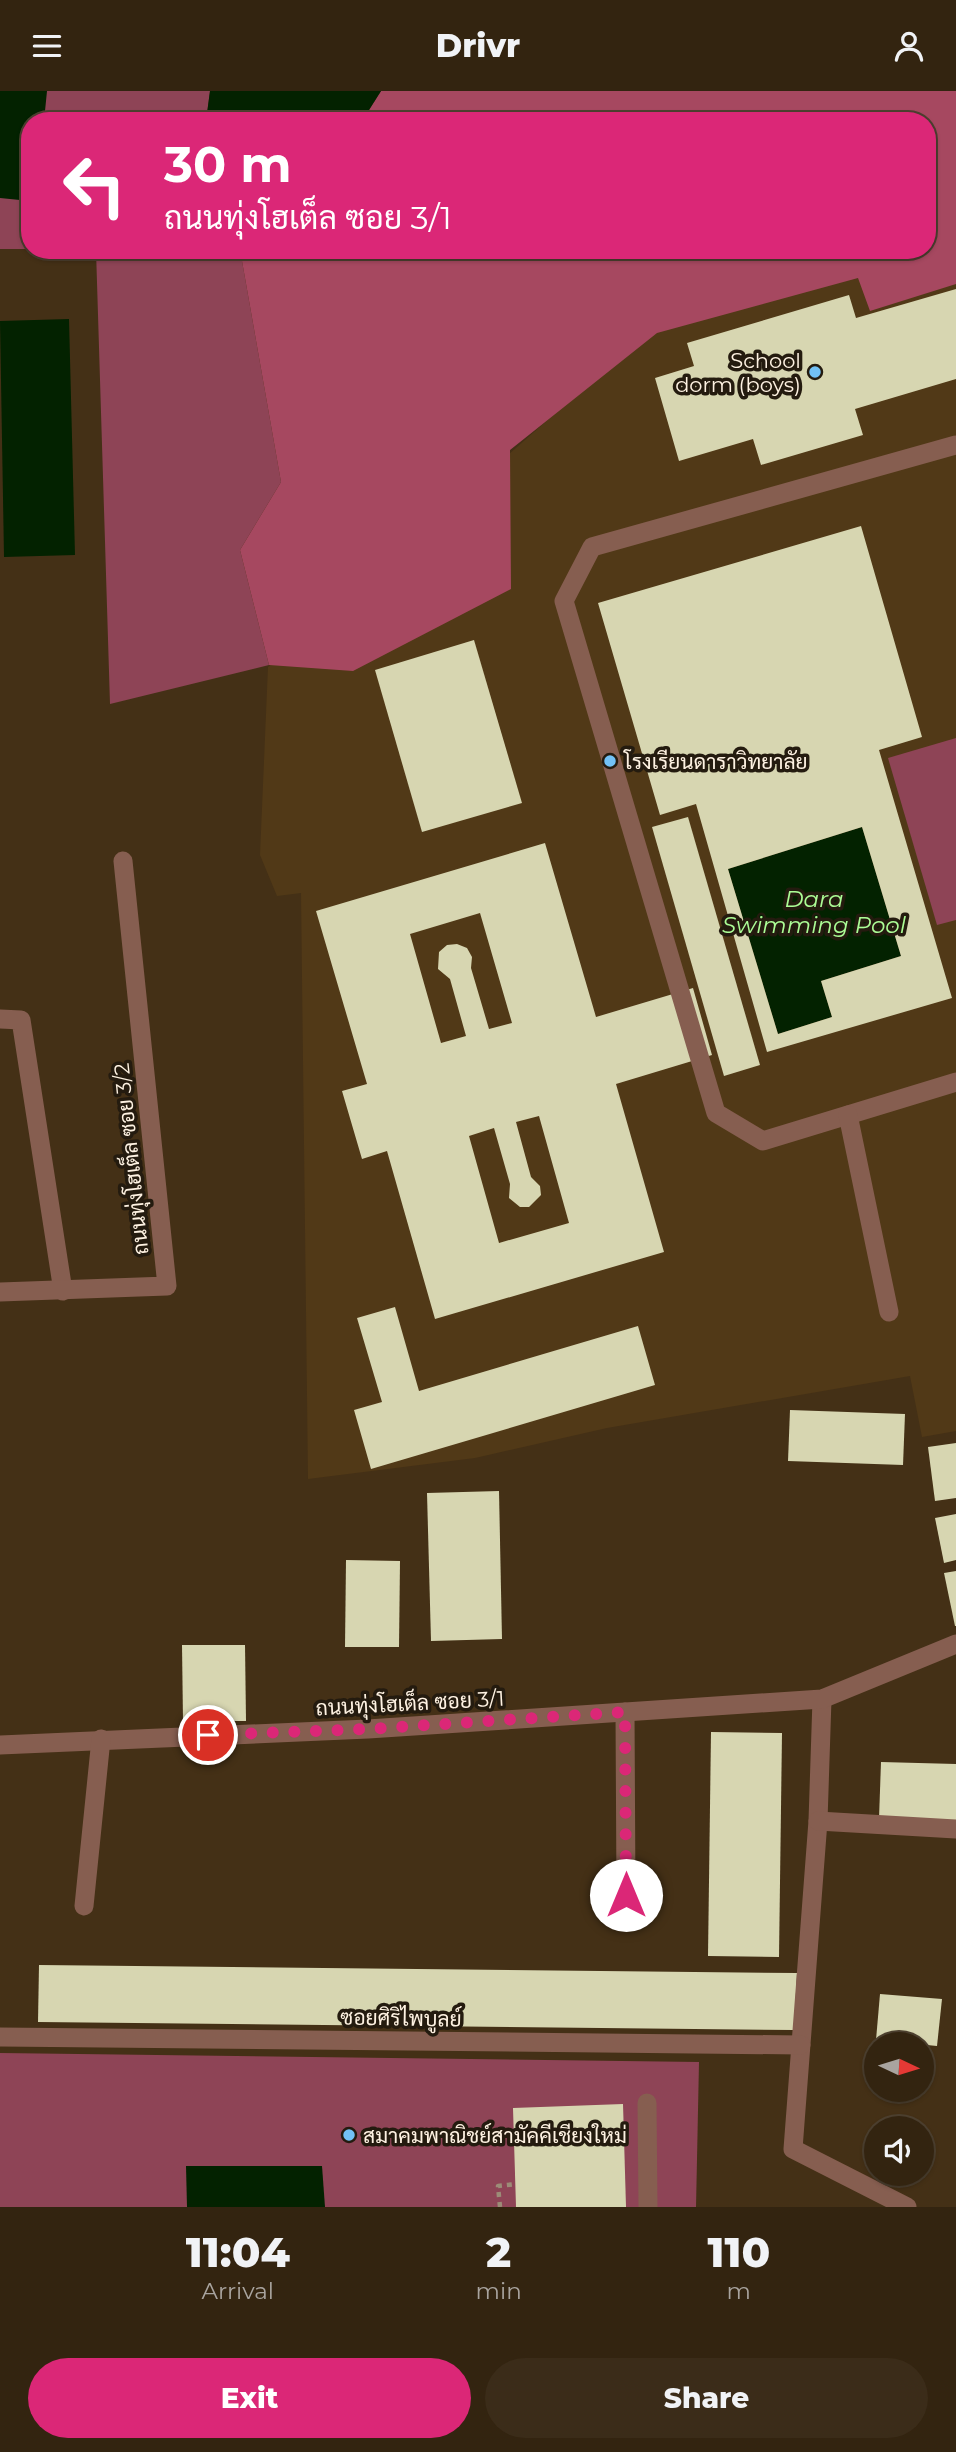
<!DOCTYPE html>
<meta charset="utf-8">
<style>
:root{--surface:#332410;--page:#3b2c19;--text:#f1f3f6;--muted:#a9a49f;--line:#4e4130;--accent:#db2777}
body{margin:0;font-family:Montserrat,Sarabun,sans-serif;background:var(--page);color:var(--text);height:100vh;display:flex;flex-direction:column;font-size:26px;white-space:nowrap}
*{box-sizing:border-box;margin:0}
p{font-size:23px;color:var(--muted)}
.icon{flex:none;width:38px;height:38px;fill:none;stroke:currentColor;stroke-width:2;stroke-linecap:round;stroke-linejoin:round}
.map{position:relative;height:2116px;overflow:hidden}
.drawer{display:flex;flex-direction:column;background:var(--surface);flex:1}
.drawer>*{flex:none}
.hud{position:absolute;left:21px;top:21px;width:915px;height:147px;border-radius:28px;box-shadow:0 2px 5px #0004,0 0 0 2px var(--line);background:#db2777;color:#fff;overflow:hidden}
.needle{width:46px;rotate:94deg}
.tools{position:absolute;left:864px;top:1941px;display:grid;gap:14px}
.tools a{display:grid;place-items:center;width:70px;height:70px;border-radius:50%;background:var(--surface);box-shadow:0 2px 5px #0004,0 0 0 2px var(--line);font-size:35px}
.pin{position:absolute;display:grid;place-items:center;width:60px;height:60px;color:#fff;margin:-30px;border:4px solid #fff;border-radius:50%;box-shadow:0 2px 7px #0007}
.me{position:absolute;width:77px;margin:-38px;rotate:0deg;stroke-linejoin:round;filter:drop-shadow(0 0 5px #0008)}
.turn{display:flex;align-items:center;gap:24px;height:147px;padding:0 28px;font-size:32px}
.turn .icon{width:91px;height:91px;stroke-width:2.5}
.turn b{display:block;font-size:49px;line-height:60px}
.eta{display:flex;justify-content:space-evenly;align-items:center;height:119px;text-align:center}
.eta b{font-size:42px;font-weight:800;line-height:49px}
.primary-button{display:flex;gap:14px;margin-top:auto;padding:14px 28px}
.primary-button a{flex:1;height:80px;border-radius:42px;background:var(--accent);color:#fff;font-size:28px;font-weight:800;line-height:80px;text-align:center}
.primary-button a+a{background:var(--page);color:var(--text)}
header{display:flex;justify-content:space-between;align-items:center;height:91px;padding:0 28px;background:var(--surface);font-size:32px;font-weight:800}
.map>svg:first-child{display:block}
.built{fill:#513917}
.green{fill:#8e4456}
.forest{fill:#a64860}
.water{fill:#032200}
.building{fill:#d7d6b1;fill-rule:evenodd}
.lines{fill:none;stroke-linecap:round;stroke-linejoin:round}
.path{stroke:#9c8c77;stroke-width:4.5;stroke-dasharray:5 5;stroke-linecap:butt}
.service{stroke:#865e50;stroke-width:19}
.minor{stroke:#865e50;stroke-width:19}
.route{stroke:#db2777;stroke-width:12;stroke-dasharray:0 21.6}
.poi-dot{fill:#72c1f5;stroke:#241b0f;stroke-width:2.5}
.labels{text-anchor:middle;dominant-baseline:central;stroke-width:7;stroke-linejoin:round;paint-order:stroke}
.poi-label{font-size:21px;fill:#fef2e2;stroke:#241b0f;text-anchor:start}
.street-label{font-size:21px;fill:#fef2e2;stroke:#241b0f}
.water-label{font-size:23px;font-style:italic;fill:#acfd96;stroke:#241b0f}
</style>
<header><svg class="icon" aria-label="menu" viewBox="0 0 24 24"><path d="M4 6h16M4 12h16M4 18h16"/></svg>Drivr<svg class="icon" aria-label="person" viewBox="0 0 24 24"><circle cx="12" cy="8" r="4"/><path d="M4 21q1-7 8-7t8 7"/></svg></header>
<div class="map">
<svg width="956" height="2116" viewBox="0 0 956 2116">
<rect width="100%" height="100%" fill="#443016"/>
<!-- built -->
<path class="built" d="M956,0V1340L922,1346L910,1285L607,1337L475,1367L308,1388L301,802L277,805L260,764L268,576L740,159H928V30Z"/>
<!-- green -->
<g class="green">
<path d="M0,0H210L206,30H30V158H0Z"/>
<path d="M96,159H248L242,170L281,391L240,459L269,574L110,613Z"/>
<path d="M956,647V829L937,834L888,667Z"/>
<path d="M0,1962L699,1971L696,2116H0Z"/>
</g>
<!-- forest -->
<path class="forest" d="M381,0H956V193L870,220L858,187L657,242L510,359L511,498L353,580L269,574L240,459L281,391L242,170L248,159H928V30H362Z"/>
<!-- water -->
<g class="water">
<path d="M0,0H47L44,30H30V110L0,107Z"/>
<path d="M210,0H381L362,30H206Z"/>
<path d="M69,228L75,464L4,466L0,230Z"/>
<path d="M862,736L901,865L821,890L832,926L778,943L728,778Z"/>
<path d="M186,2075H322L325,2116H187Z"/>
</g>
<!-- building -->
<g class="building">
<path d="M956,198V288L855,318L863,344L761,374L753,348L679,370L655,287L694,275L687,252L849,204L856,227Z"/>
<path d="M861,435L922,646L879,659L952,907L767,961L696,713L660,724L598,512ZM862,736L901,865L821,890L832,926L778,943L728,778Z"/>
<path d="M474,549L522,712L422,741L375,579Z"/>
<path d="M688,726L760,974L724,985L652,736Z"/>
<path d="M545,752L596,926L693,897L712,964L616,993L664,1161L435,1228L387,1060L362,1068L342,1000L367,993L316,820ZM480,822L512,932L489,938L471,877L472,866L467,857L457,853L447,854L439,861L438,878L450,888L466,945L441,952L410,843ZM539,1025L569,1132L499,1152L469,1045L494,1037L510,1093L509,1107L520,1116H529L541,1104L540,1095L531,1086L516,1031Z"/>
<path d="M395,1216L419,1300L638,1235L655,1294L371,1378L354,1319L382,1311L357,1227Z"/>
<path d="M790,1319L905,1323L903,1374L788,1370Z"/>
<path d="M956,1352V1407L935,1410L928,1356Z"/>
<path d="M499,1400L502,1548L431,1550L427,1402Z"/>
<path d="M956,1423V1469L944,1472L935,1427Z"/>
<path d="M346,1469L400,1470L399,1556H345Z"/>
<path d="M956,1480V1535H955L944,1482Z"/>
<path d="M182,1554H245L246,1630H183Z"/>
<path d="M711,1641L782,1642L779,1866L708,1865Z"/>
<path d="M881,1671L956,1673V1731L879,1728Z"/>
<path d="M39,1874L797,1882L794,1939L38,1931Z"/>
<path d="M880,1903L942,1908L937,1955L876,1949Z"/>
<path d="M623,2013L626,2116H516L513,2017Z"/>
</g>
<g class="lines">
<!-- path -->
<path class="path" d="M500,2116L498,2095L516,2093"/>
<!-- service -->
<g class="service">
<path d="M956,354L592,456L564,510L716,1022L763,1050L956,991"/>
<path d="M848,1024L889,1221"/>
<path d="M647,2012L648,2116"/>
</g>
<!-- minor -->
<g class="minor">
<path d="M0,928L21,929L63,1200"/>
<path d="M0,1201L167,1195L123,770"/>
<path d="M822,1608L818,1730L793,2058L907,2116"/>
<path d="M625,1621L626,1803"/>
<path d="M0,1654L368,1638L822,1608L956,1553"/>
<path d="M818,1730L956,1738"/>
<path d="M84,1815L101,1648"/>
<path d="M0,1946L801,1954"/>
</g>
</g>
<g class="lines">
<!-- route -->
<path class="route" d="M208,1644L368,1638L625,1621L626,1804"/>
</g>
<!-- markers -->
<g class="poi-dot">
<circle cx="815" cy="281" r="7"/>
<circle cx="610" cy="670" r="7"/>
<circle cx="349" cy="2044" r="7"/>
</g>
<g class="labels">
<!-- poi labels -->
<g class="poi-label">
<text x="801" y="269" text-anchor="end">School<tspan x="801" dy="24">dorm (boys)</tspan></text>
<text x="624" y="670">โรงเรียนดาราวิทยาลัย</text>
<text x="363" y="2044">สมาคมพาณิชย์สามัคคีเชียงใหม่</text>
</g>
<!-- street labels -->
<g class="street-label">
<text transform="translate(131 1068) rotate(-96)">ถนนทุ่งโฮเต็ล ซอย 3/2</text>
<text transform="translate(410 1612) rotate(-3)">ถนนทุ่งโฮเต็ล ซอย 3/1</text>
<text transform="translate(401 1927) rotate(1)">ซอยศิริไพบูลย์</text>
</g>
<!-- water labels -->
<g class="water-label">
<text x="814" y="808">Dara<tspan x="814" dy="26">Swimming Pool</tspan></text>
</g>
</g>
</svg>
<div class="tools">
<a><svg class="needle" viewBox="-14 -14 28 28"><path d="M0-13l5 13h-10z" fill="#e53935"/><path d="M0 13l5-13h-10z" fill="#a9a49f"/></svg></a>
<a><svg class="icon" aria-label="sound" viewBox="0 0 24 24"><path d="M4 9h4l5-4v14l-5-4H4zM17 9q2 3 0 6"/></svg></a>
</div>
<div class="pin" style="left:208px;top:1644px;background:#d93025"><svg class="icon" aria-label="arrive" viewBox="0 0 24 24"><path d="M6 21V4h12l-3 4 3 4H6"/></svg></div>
<svg class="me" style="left:626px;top:1804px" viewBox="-20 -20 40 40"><circle r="19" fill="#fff"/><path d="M0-13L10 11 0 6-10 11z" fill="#db2777"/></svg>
<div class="hud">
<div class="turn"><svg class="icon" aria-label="left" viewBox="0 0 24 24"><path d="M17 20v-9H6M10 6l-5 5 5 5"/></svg><div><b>30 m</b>ถนนทุ่งโฮเต็ล ซอย 3/1</div></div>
</div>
</div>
<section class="drawer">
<div class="eta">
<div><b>11:04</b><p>Arrival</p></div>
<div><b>2</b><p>min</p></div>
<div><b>110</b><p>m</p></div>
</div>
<div class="primary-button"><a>Exit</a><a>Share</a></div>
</section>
